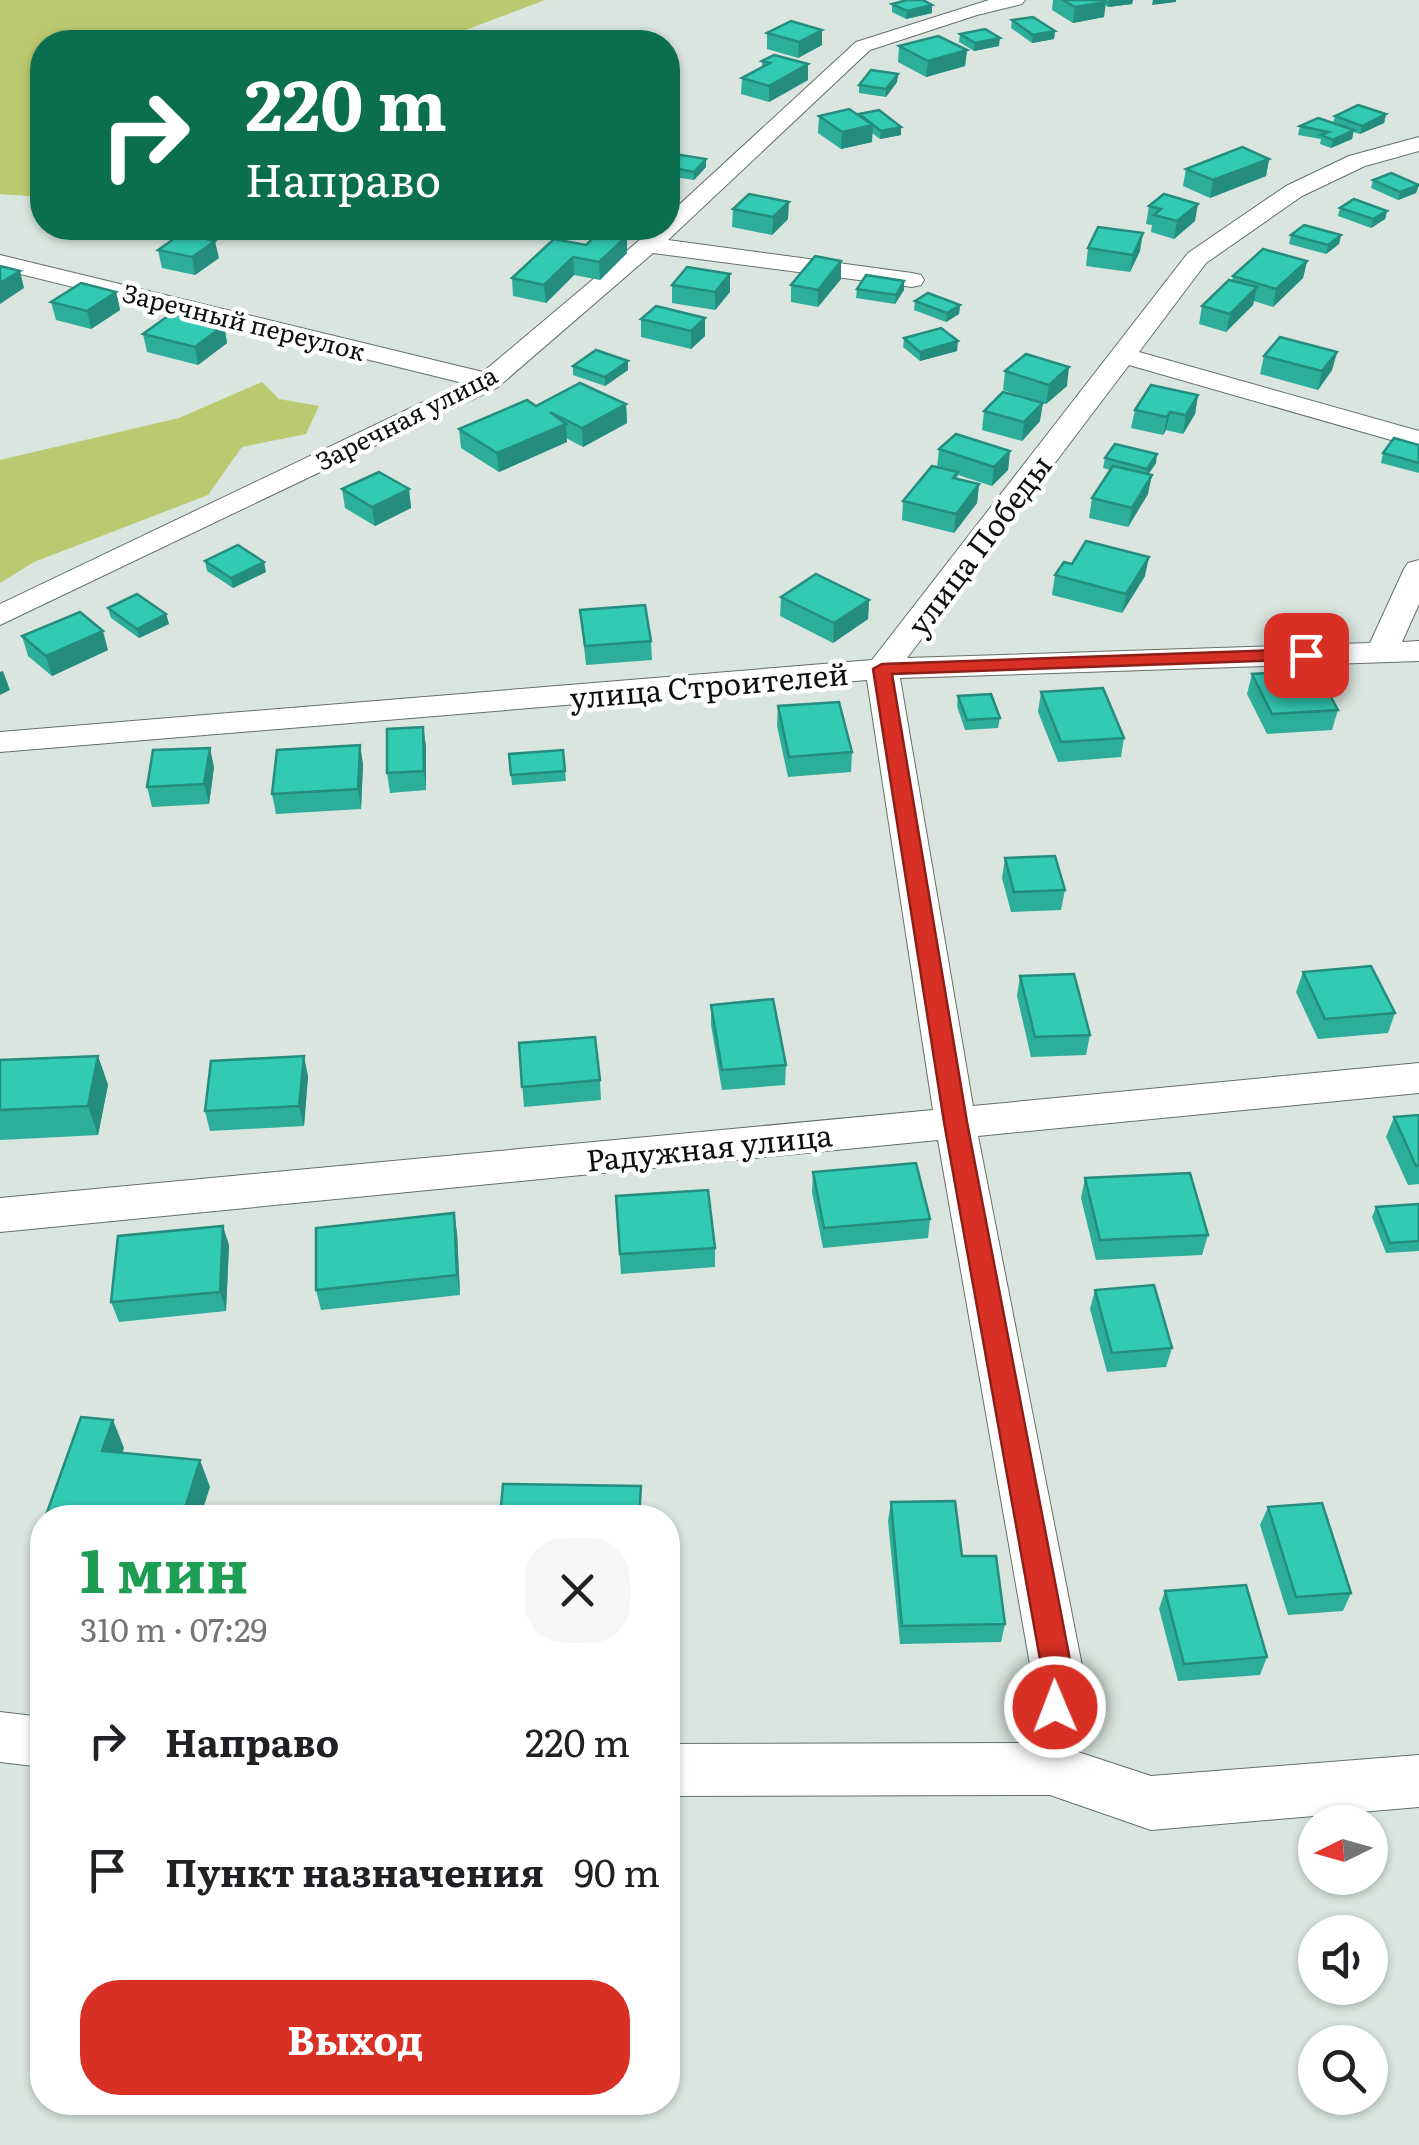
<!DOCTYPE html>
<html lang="ru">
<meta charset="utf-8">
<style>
:root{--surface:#fff;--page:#f6f6f6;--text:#202124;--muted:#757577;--accent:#d93025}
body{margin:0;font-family:Literata,serif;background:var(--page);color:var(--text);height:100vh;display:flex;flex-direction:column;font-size:38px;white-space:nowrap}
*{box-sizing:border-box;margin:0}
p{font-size:32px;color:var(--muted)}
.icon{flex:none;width:55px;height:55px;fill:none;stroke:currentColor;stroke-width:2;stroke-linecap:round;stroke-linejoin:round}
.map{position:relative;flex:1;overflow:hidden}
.details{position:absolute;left:30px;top:1505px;width:650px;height:610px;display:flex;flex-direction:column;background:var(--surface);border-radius:40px;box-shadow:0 2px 8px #0004}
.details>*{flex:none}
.hud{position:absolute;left:30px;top:30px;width:650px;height:210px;border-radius:40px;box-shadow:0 2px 8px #0004;background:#0b6e4f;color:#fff;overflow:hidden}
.needle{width:65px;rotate:265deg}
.controls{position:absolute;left:1298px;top:1805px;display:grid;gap:20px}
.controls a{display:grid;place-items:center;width:90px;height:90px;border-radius:50%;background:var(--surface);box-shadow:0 2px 8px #0004;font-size:50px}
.pin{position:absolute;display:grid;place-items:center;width:85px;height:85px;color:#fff;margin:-42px;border-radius:20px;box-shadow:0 5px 15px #0006}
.me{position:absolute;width:110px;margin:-55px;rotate:359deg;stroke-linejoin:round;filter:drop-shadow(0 0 8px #0008)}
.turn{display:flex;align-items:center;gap:35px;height:210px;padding:0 50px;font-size:45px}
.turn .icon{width:130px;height:130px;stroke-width:2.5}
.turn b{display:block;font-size:70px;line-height:85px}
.round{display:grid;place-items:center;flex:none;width:105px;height:105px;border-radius:40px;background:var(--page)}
.overview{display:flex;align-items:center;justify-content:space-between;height:170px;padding:0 50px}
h1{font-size:60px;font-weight:700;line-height:75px;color:#1e9e55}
.primary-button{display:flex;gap:20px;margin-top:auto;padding:20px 50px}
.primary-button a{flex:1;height:115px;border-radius:40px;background:var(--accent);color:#fff;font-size:40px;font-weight:700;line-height:115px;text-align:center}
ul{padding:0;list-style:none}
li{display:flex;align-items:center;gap:30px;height:130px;padding:0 50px}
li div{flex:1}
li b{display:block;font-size:38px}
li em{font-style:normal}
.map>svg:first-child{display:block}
.green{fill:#bbca71}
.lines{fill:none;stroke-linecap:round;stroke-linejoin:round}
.street-casing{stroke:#65706a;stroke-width:2}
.street{fill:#fff;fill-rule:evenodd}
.wall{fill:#2cae9b}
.shaded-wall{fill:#248d7e}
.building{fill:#33cab4;stroke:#248d7e;stroke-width:2.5}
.route{fill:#d93025;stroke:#8d1f18;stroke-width:2.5}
.labels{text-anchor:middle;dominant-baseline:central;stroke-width:9;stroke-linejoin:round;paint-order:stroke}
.far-street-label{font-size:25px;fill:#0d110f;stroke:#fff}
.street-label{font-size:30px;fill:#0d110f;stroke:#fff}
</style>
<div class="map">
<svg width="1419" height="2145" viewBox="0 0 1419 2145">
<rect width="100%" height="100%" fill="#d9e5de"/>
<!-- green -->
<g class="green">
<path d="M0,0H545L434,42H42V197L0,194Z"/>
<path d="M262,382L279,399L319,406L306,434L242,447L208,495L34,562L0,583V460L179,418Z"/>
</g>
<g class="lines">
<defs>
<g id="street">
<path d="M989,0H1025L1022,4L977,15L870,50L668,240L912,273L921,275L924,280L921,285L912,287L653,253L498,387L0,625V604L463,383L0,269V255L483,372L654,228H668V215L856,42Z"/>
<path d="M1419,137V151L1365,166L1302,196L1206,263L1139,352L1419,431V448L1129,365L907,658L1370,643L1404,569L1408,563L1419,560V604L1402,642L1419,641V661L900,678L973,1106L1419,1063V1093L978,1136L1084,1676L1078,1752L1151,1776L1419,1755V1807L1151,1830L1050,1795L668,1796V1744L1026,1743L1032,1676L938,1140L0,1232V1198L933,1110L867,680L0,752V732L872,660L1188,253L1286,186L1349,156Z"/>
<path d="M0,1712L42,1717V1767L0,1762Z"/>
</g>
</defs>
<!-- street casing -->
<use href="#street" class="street-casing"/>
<!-- street -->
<use href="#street" class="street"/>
</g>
<!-- wall -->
<g class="wall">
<path d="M1053,0H1133L1132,4L1108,7L1105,5L1104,17L1073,23L1052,10Z"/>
<path d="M892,4L932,5V13L906,19L892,12Z"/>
<path d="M1012,20L1055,31L1054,39L1032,43L1011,28Z"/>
<path d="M767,33L822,45L798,58L767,49Z"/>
<path d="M960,34L999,46L974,51L959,42Z"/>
<path d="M899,46L967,50L965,66L926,77L898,62Z"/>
<path d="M774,55L808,80L769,102L741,94L742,78L762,67V61Z"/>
<path d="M898,74L897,82L886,97L859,93V85Z"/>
<path d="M1386,114L1384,123L1360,134L1353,132L1352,139L1331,148L1320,144L1321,139L1298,135L1300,126L1333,123L1335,116Z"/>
<path d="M819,116H859L901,127V135L880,139L872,133V142L841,149L818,133Z"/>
<path d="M668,153L706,167L694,180L668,176Z"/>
<path d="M1269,159L1266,176L1210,198L1183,186L1186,169Z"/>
<path d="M1373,180L1419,185L1416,193L1398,200L1371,188Z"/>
<path d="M1149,206L1195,221L1174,239L1151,232L1152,225L1146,224Z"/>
<path d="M1340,208L1387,211L1385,219L1371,228L1338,216Z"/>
<path d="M733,209L788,219L772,235L732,227Z"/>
<path d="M1291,235H1341L1339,244L1326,254L1289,244Z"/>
<path d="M554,239L627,253L600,280L574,275L546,303L513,296L512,278Z"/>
<path d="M1088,248L1140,251L1130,272L1086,266Z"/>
<path d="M158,250L219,258L195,275L162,268Z"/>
<path d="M1307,261L1303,278L1273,307L1254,301L1253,305L1226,332L1199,324L1202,306L1232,281L1233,276Z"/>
<path d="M730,274V292L715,310L672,303V285Z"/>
<path d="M841,279L818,307L791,302V285Z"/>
<path d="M904,281V290L895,304L856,298L857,289Z"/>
<path d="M116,292L120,310L91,329L56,320L51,302Z"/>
<path d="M915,301L960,305L959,314L946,322L914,310Z"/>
<path d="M705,318V336L691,349L641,337V319Z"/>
<path d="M224,325L227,343L198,365L147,352L143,334Z"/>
<path d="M904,338L957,351L920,361L903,347Z"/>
<path d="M1337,352L1332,370L1318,390L1260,374L1264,356Z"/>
<path d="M628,361V370L605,386L573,375V366Z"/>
<path d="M1005,371L1067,386L1046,404L1003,390Z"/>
<path d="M1198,395L1195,414L1183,434L1166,430L1163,435L1131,428L1135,410Z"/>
<path d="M626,404L627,423L583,447L566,438L567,442L499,472L461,448L459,429L536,406Z"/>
<path d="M984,411L1040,421L1022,441L982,430Z"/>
<path d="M1419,445V473L1381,463L1383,453Z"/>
<path d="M939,449L1010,451L1008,470L992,486L958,475L957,479L979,484L977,503L954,533L902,520L903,501L937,467Z"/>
<path d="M1105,458L1156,463L1148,474V494L1128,527L1089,518L1092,498L1110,470L1103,468Z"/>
<path d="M342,489H409L411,508L375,526L345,508Z"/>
<path d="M205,561L266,572L233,588L207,571Z"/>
<path d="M1072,564L1145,576L1122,613L1052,595L1055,575Z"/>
<path d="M781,597L869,600L868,619L833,643L780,616Z"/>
<path d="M108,608L166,614L169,624L139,638L111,618Z"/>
<path d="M580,610L651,641L652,660L586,665Z"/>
<path d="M22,636L108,650L52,676L28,656Z"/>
<path d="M1252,674L1338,710L1332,730L1267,734L1247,694Z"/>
<path d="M1041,692L1124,738L1121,757L1058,762L1038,712Z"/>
<path d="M958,696L1000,718L998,728L965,730L957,706Z"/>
<path d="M778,706L852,752L851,772L788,777L777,726Z"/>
<path d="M423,727L426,747V790L390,793L387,773Z"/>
<path d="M360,745L363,765L361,809L276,814L272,794Z"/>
<path d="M563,750L566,781L512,785L509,754Z"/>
<path d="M214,767L209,804L152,807L147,787Z"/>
<path d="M1005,858L1065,890L1061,910L1011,912L1002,878Z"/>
<path d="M1303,972L1395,1013L1388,1033L1318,1039L1296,992Z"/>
<path d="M1020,976L1090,1035L1086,1055L1031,1057L1017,996Z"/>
<path d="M711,1005L786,1065L785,1085L722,1090L711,1025Z"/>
<path d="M519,1043L600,1080L601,1100L524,1107Z"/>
<path d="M98,1056L108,1085L98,1135L0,1140V1060Z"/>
<path d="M308,1076L304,1126L210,1131L205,1111Z"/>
<path d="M1419,1115V1184L1408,1185L1386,1137L1394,1117Z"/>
<path d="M813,1172L930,1219L928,1238L823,1248L812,1192Z"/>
<path d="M1085,1178L1208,1235L1202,1255L1096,1260L1081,1198Z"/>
<path d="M616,1196L715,1248V1267L621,1274Z"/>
<path d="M1419,1204V1251L1386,1253L1372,1217L1376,1207Z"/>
<path d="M454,1213L457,1233L460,1295L321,1310L316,1290Z"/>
<path d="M229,1245L226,1311L119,1322L111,1302Z"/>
<path d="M1095,1290L1172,1348L1166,1367L1107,1372L1090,1309Z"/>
<path d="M891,1502L962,1556L1005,1624L1001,1642L900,1644L888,1521Z"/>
<path d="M1268,1507L1351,1593L1343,1611L1288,1615L1260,1525Z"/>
<path d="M42,1523V1552L36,1540Z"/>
<path d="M1165,1591L1267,1657L1260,1675L1178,1681L1159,1609Z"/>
</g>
<!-- shaded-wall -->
<g class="shaded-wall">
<path d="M1109,0H1133L1132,4L1108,7Z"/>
<path d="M1153,0H1176V2L1152,5Z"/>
<path d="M1106,2L1104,17L1073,23L1075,7Z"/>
<path d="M932,5V13L906,19L907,11Z"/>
<path d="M822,30V45L798,58L799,42Z"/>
<path d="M1055,31L1054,39L1032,43L1033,35Z"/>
<path d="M1000,38L999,46L974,51L975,43Z"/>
<path d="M967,50L965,66L926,77L928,61Z"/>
<path d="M808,64V80L769,102V86Z"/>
<path d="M898,74L897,82L886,97V89Z"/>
<path d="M1386,114L1384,123L1360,134L1362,126Z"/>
<path d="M873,125L872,142L841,149L842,132Z"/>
<path d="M901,127V135L880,139L881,131Z"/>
<path d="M1354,130L1352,139L1331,148L1333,140Z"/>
<path d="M706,159V167L694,180V172Z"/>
<path d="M1269,159L1266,176L1210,198L1213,180Z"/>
<path d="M1419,185L1416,193L1398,200L1400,192Z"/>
<path d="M789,202L788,219L772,235L773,217Z"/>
<path d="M1198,204L1195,221L1174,239L1177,221Z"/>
<path d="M1387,211L1385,219L1371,228L1373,219Z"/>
<path d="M1143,233L1140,251L1130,272L1133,255Z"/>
<path d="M1341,235L1339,244L1326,254L1328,245Z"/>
<path d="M627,236V253L600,280L599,262Z"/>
<path d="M215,241L219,258L195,275L192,257Z"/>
<path d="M573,257L574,275L546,303L544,285Z"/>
<path d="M841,261V279L818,307V290Z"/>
<path d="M1307,261L1303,278L1273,307L1276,289Z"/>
<path d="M20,271L24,288L0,304V283Z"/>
<path d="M730,274V292L715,310V292Z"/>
<path d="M904,281V290L895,304L896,295Z"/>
<path d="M1257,287L1253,305L1226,332L1230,314Z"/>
<path d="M116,292L120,310L91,329L87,311Z"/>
<path d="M960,305L959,314L946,322L947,313Z"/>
<path d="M705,318V336L691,349V331Z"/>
<path d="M224,325L227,343L198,365L195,347Z"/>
<path d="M958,341L957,351L920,361V352Z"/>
<path d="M1337,352L1332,370L1318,390L1322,371Z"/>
<path d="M628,361V370L605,386V377Z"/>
<path d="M1069,367L1067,386L1046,404L1049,385Z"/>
<path d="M1198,395L1195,414L1183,434L1186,415Z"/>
<path d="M1043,403L1040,421L1022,441L1024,422Z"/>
<path d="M626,404L627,423L583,447L582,428Z"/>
<path d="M1170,412L1166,430L1163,435L1167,417Z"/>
<path d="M566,424L567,442L499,472L497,453Z"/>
<path d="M1010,451L1008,470L992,486L994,467Z"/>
<path d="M1157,454L1156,463L1146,478L1147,469Z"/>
<path d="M1152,475L1148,494L1128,527L1132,508Z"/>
<path d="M979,484L977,503L954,533L956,514Z"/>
<path d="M409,489L411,508L375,526L372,507Z"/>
<path d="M1149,557L1145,576L1122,613L1126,594Z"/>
<path d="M264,562L266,572L233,588L231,578Z"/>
<path d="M869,600L868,619L833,643L834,623Z"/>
<path d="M166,614L169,624L139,638L137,629Z"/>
<path d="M103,631L108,650L52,676L46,656Z"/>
<path d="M3,671L10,690L0,695V672Z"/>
<path d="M423,727L426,747V790L424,771Z"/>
<path d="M360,745L363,765L361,809L358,789Z"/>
<path d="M210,748L214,767L209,804L204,784Z"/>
<path d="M98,1056L108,1085L98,1135L88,1106Z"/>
<path d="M304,1056L308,1076L304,1126L299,1106Z"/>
<path d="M454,1213L457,1233L460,1295L457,1275Z"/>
<path d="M223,1226L229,1245L226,1311L220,1292Z"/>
<path d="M113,1420L124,1448L114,1478L102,1451Z"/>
<path d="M200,1460L210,1487L200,1518H182Z"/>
</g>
<!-- building -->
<g class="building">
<path d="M907,0H923L932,5L907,11L892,4Z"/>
<path d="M1063,0H1103L1106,2L1075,7Z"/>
<path d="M1033,17L1055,31L1033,35L1012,20Z"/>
<path d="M791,21L822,30L799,42L767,33Z"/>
<path d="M985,29L1000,38L975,43L960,34Z"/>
<path d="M938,36L967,50L928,61L899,46Z"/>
<path d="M774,55L808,64L769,86L742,78L770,63L762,61Z"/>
<path d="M871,70L898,74L886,89L859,85Z"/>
<path d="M1358,105L1386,114L1362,126L1335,116Z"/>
<path d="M849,109L873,125L842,132L819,116Z"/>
<path d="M879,110L901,127L881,131L859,114Z"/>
<path d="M1318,118L1354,130L1333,140L1321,135L1329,132L1300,126Z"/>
<path d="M1242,147L1269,159L1213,180L1186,169Z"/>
<path d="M668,153L706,159L694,172L668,167Z"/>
<path d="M1391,173L1419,185L1400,192L1373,180Z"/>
<path d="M749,194L789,202L773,217L733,209Z"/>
<path d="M1164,194L1198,204L1177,221L1154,215L1161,209L1149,206Z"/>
<path d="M1354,199L1387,211L1373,219L1340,208Z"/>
<path d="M1304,225L1341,235L1328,245L1291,235Z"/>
<path d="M1098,227L1143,233L1133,255L1088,248Z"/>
<path d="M601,231L627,236L599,262L573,257L544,285L512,278L554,239L586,245Z"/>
<path d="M182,233L215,241L192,257L158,250Z"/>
<path d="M1263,249L1307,261L1276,289L1233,276Z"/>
<path d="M815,256L841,261L818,290L791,285Z"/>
<path d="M0,266L20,271L0,283Z"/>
<path d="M687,267L730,274L715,292L672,285Z"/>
<path d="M866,275L904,281L896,295L857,289Z"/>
<path d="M1229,280L1257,287L1230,314L1202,306Z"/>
<path d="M81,283L116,292L87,311L51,302Z"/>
<path d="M928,293L960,305L947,313L915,301Z"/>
<path d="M656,306L705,318L691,331L641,319Z"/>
<path d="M172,313L224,325L195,347L143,334Z"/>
<path d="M941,328L958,341L920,352L904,338Z"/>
<path d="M1280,337L1337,352L1322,371L1264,356Z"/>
<path d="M596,350L628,361L605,377L573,366Z"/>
<path d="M1026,354L1069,367L1049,385L1005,371Z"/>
<path d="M580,383L626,404L582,428L550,412L566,424L497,453L459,429L527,400L536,406Z"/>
<path d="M1151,385L1198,395L1186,415L1170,412L1167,417L1135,410Z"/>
<path d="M1003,392L1043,403L1024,422L984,411Z"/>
<path d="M956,434L1010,451L994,467L939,449Z"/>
<path d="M1394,438L1419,445V463L1383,453Z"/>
<path d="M1115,444L1157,454L1147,469L1105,458Z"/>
<path d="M932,466L958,472L953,478L979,484L956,514L903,501Z"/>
<path d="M1113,466L1152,475L1132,508L1092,498Z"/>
<path d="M379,472L409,489L372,507L342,489Z"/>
<path d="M1086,541L1149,557L1126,594L1055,575L1064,562L1072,564Z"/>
<path d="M238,545L264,562L231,578L205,561Z"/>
<path d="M816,574L869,600L834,623L781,597Z"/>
<path d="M137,594L166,614L137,629L108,608Z"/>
<path d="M645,605L651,641L585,646L580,610Z"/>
<path d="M80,612L103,631L46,656L22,636Z"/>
<path d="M1316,670L1338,710L1272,714L1252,674Z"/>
<path d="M1103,688L1124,738L1061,742L1041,692Z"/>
<path d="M991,694L1000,718L967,720L958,696Z"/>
<path d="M839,702L852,752L789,757L778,706Z"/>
<path d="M423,727L424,771L387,773V729Z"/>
<path d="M360,745L358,789L272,794L277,750Z"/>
<path d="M210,748L204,784L147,787L153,750Z"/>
<path d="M563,750L565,771L511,775L509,754Z"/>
<path d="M1055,856L1065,890L1014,892L1005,858Z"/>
<path d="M1371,966L1395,1013L1325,1019L1303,972Z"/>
<path d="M1074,974L1090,1035L1035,1037L1020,976Z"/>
<path d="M773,999L786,1065L722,1070L711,1005Z"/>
<path d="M595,1037L600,1080L522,1087L519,1043Z"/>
<path d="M98,1056L88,1106L0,1110V1060Z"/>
<path d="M304,1056L299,1106L205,1111L211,1061Z"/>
<path d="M1419,1115V1165L1416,1166L1394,1117Z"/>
<path d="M916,1163L930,1219L824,1228L813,1172Z"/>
<path d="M1190,1173L1208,1235L1100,1240L1085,1178Z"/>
<path d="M708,1190L715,1248L620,1254L616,1196Z"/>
<path d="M1419,1204V1241L1390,1243L1376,1207Z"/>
<path d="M454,1213L457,1275L316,1290V1228Z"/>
<path d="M223,1226L220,1292L111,1302L118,1236Z"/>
<path d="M1154,1285L1172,1348L1112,1353L1095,1290Z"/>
<path d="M81,1417L113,1420L102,1451L200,1460L182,1518H45Z"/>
<path d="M503,1484L641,1486L639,1518H500Z"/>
<path d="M955,1501L962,1556H996L1005,1624L902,1626L891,1502Z"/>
<path d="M1322,1503L1351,1593L1296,1597L1268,1507Z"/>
<path d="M42,1523V1541L36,1540Z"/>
<path d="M1246,1585L1267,1657L1184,1664L1165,1591Z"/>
</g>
<!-- route -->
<path class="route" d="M1306,649L1315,655L1312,659L892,674L967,1122L1073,1676L1066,1717L1055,1721L1045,1717L1040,1707L1043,1676L944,1122L873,669L882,664Z"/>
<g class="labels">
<!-- far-street labels -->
<g class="far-street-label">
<text transform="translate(244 321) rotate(14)">Заречный переулок</text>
<text transform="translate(406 417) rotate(-27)">Заречная улица</text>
</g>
<!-- street labels -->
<g class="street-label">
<text transform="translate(978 544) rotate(-53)">улица Победы</text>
<text transform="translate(709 684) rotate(-5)">улица Строителей</text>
<text transform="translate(709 1146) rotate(-6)">Радужная улица</text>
</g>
</g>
</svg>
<div class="controls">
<a><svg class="needle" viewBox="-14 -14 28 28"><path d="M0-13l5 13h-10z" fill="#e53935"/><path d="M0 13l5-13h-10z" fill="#757577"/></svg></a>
<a><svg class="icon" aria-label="sound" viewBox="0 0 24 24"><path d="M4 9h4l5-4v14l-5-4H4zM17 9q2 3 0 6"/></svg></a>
<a><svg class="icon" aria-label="search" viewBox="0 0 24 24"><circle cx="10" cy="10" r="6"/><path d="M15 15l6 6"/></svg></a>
</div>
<div class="pin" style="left:1306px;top:655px;background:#d93025"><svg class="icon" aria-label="arrive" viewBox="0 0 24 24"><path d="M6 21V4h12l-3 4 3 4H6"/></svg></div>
<svg class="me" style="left:1055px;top:1707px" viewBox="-20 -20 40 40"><circle r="17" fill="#d93025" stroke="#fff" stroke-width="3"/><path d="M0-11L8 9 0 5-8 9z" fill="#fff"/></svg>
<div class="hud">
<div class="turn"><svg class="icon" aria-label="right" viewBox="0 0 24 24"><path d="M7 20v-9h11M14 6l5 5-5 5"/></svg><div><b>220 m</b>Направо</div></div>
</div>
<section class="details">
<div class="overview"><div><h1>1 мин</h1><p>310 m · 07:29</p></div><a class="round"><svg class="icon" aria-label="close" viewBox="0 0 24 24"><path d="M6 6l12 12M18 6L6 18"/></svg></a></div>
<ul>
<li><svg class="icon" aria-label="right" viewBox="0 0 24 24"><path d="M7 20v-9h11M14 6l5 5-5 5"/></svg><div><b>Направо</b></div><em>220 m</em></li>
<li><svg class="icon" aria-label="arrive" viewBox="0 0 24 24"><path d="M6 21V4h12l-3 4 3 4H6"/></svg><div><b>Пункт назначения</b></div><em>90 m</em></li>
</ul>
<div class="primary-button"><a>Выход</a></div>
</section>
</div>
